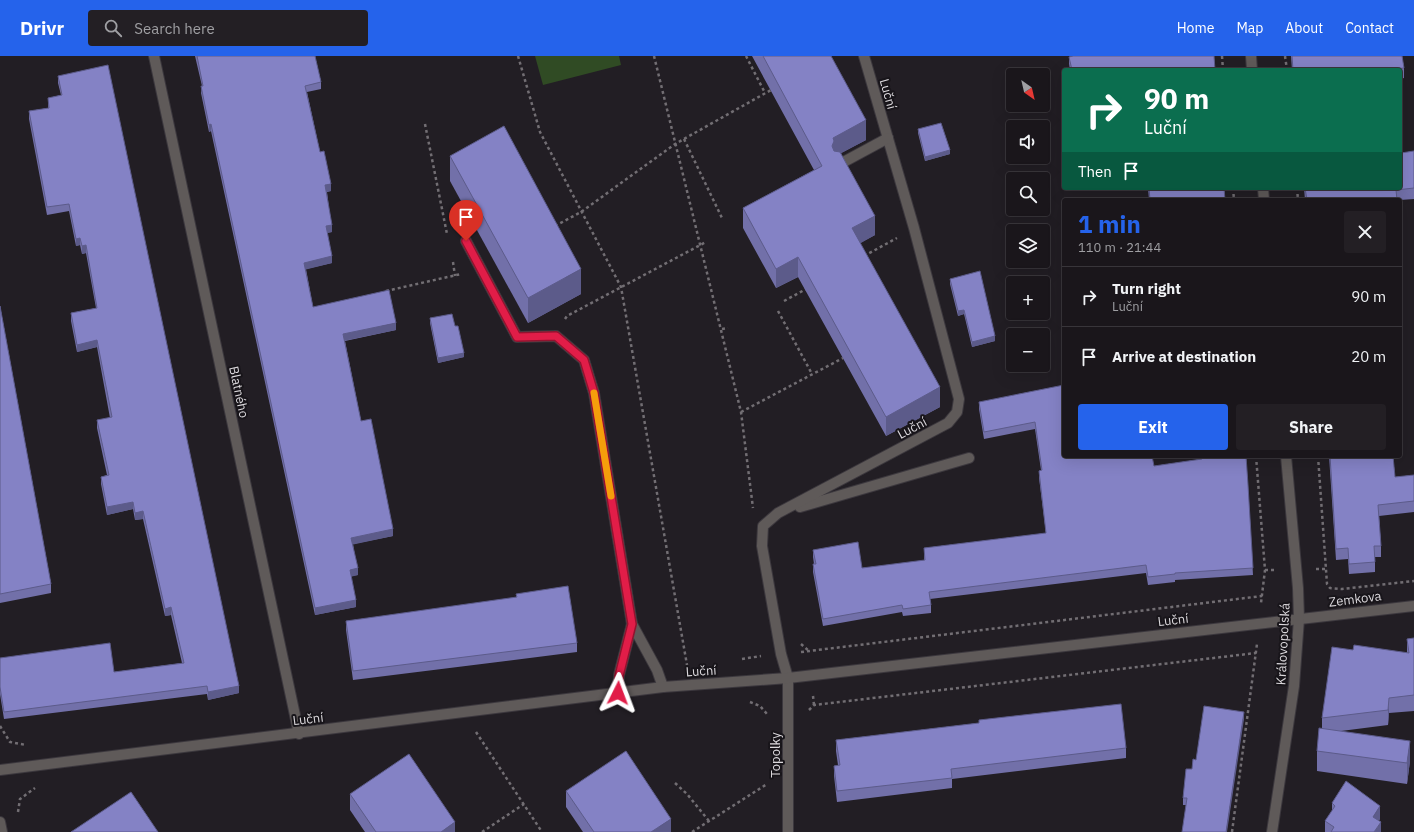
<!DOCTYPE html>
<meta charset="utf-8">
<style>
:root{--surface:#1a161b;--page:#231f24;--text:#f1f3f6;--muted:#9f9fa3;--line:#38353a;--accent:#2563eb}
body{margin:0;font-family:"IBM Plex Sans",sans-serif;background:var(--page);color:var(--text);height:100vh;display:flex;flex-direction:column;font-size:15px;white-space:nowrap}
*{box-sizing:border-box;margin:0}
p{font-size:13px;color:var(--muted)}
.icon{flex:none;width:22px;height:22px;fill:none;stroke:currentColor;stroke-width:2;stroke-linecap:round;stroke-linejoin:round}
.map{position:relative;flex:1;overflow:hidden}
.sheet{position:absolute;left:1062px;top:142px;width:340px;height:260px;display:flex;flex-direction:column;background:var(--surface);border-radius:4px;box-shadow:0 4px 16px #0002,0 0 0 1px var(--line)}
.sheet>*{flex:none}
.banner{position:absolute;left:1062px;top:12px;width:340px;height:122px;border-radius:4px;box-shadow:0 4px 16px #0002,0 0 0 1px var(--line);background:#0b6e4f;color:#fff;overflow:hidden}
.needle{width:26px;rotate:146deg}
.controls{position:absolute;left:1006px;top:12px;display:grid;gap:8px}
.controls a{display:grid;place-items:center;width:44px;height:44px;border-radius:4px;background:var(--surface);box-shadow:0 4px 16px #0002,0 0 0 1px var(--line);font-size:20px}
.pin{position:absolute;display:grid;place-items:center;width:34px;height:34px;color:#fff;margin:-41px -17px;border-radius:50% 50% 50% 0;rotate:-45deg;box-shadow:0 0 4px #0007}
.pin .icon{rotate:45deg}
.me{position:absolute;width:44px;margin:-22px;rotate:3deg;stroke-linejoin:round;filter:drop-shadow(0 0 3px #0008)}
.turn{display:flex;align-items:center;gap:14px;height:84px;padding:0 16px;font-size:18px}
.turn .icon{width:52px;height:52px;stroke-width:2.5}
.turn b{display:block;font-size:28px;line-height:34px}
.then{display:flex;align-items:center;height:38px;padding:0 16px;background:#0003;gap:8px;font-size:15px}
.round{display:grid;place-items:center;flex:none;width:42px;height:42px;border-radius:4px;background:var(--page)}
.head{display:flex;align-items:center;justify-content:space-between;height:68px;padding:0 16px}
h1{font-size:24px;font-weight:700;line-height:30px;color:var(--accent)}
.primary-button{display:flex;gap:8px;margin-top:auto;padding:8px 16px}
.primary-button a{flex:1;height:46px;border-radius:4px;background:var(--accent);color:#fff;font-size:16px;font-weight:700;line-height:46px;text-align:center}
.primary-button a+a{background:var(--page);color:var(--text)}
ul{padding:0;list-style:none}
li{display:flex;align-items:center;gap:12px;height:60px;padding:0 16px;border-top:1px solid var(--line)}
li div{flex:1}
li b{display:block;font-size:15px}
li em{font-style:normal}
header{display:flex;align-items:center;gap:24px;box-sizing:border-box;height:56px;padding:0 20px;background:var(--accent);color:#fff}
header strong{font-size:19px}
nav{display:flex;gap:22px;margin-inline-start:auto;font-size:14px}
.search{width:280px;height:36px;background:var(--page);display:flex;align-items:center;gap:10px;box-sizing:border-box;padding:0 14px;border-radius:4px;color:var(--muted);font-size:15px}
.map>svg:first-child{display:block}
.green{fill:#304b24}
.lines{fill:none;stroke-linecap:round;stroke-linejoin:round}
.service-casing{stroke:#3c383e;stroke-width:12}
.minor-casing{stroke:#3c383e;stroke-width:12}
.tertiary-casing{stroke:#3c383e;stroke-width:12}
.path{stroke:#726e73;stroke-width:2.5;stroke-dasharray:3 3;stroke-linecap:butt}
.service{stroke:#5f5a59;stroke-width:10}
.minor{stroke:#5f5a59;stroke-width:10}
.tertiary{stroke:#5f5a59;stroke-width:10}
.wall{fill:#7270a9}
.shaded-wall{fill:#5c5b8a}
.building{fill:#8482c5;stroke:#5c5b8a}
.route-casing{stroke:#92132f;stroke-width:10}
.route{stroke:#e11d48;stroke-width:7}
.slow{stroke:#f59e0b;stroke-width:7}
.labels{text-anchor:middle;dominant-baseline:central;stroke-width:4;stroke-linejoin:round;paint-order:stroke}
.street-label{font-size:13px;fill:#dcd9dd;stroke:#18151a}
</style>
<header>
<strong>Drivr</strong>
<div class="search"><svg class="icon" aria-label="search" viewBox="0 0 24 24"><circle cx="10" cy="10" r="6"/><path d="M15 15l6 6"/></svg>Search here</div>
<nav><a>Home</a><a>Map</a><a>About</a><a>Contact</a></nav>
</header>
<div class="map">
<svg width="1414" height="776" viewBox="0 0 1414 776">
<rect width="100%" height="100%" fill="#221e24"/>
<!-- green -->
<path class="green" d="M535,0H619L621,9L543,29Z"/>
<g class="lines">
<defs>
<g id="service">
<path d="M466,185L517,281L556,280L584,304L594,337L632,568L657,614L663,631"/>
<path d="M800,451L969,402"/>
<path d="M788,622L781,598L762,490L763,470L778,457L948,367L957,356L959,343L914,172L864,0"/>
<path d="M618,637L619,619L632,568"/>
</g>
<g id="minor">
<path d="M154,0L299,678"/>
<path d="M838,109L888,82"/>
<path d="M788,622V776"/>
<path d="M0,714L663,631L788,622L1414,550"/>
<path d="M0,766L2,776"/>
</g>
<g id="tertiary">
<path d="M1251,0L1252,14"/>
<path d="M1263,132L1264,144"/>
<path d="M1272,776L1294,630L1299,563L1298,532L1286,400"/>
</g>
</defs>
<!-- service casing -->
<use href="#service" class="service-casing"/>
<!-- minor casing -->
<use href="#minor" class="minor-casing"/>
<!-- tertiary casing -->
<use href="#tertiary" class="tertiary-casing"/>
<!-- path -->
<g class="path">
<path d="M518,0L540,76L621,231L687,609"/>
<path d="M654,0L741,356L753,452"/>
<path d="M746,0L765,37"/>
<path d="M1222,0L1223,14"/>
<path d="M1285,0L1287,14"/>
<path d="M425,68L447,178"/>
<path d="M684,83L722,162"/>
<path d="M1233,132L1234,144"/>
<path d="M1297,132L1298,144"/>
<path d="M555,170L581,156L675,88L771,34"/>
<path d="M864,200L897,182"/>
<path d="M453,206L455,220"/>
<path d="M386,235L461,218"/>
<path d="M784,245L808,232"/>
<path d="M778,255L812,318"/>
<path d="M565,263L567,260L706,186"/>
<path d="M722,273L728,272"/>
<path d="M741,356L843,302"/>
<path d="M1256,400L1265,514L1261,547"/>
<path d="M1318,400L1327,528L1330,532L1342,533L1414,525"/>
<path d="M1316,513H1326"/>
<path d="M1265,514H1277"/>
<path d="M801,588L809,595"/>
<path d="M801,596L1262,540"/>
<path d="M742,603L761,600"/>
<path d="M813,640L814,649"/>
<path d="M750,646L760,650L767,658"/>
<path d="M809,654L814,649L1256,597"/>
<path d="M0,670L10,686L26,689"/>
<path d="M476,676L542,776"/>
<path d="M675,727L687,738L709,765"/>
<path d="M18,756L20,743L35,732"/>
<path d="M482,776L524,748"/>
<path d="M692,776L767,728"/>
<path d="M1232,776L1257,588"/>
</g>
<!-- service -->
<use href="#service" class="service"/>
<!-- minor -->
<use href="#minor" class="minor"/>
<!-- tertiary -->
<use href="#tertiary" class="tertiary"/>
</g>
<!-- wall -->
<g class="wall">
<path d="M195,0H315L321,26V33L307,36L320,96L331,135L327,136L332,176L327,177L332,207L306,213L313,251L396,274L345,285L361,365L393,480L353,488L358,519L351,520L356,551L315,559L211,75L209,76L201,37L202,30Z"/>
<path d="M752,0H831L866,84L841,97L875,179L860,187L940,351L886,380L798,221L776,232L743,172V152L814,114Z"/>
<path d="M1291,0H1402L1404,12V22L1400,23V14H1292Z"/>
<path d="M1069,1L1215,14H1070L1069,8Z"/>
<path d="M58,20L239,637L208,644L207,638L4,663L0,638V602L114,616L182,607L171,559L165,560L143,463L135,464L133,453L107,459L101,428V421L107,419L97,372V364L110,362L97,291L77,296L71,265V257L96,252L86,197L82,198L80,189L76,190L69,155L47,159L29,63V55L48,52V42L61,39L58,27Z"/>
<path d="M918,73L950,98L925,105L918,77Z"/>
<path d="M1414,95V143L1400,144H1305L1304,132H1400L1401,97Z"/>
<path d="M450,100L581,238L528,267L450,125Z"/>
<path d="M1148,132H1224L1225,144H1149Z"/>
<path d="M950,223L995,285L972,291L964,258L958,260L950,228Z"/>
<path d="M0,250L51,528V537L0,547Z"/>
<path d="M430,262L455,270L464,301L438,307L430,267Z"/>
<path d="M979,346L1140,401L1154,410L1202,403L1201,400H1246L1253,519L1175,524V526L1148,529L1146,517L930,543L931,549V557L903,560L902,556L823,570L813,516V508H814L813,501V494L862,512L924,505V492L1046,477L1039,422V415L1041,414L1035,373L984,383L979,353Z"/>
<path d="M1329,400H1393L1395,421L1414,419V456L1379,460L1381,490V501H1375V516L1349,518L1348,503L1336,504Z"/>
<path d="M516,538L577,587V596L353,624L346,574V565L516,542Z"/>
<path d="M1414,582V655L1389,657L1388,669L1341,675L1410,705L1407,728L1317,715V695L1322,673V662L1353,594L1407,597V583Z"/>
<path d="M1244,663L1186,749H1183V742L1192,713L1196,704Z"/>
<path d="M979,664L1126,692V702L952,723V732L837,746L834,720V710L838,709L836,695V684L979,667Z"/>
<path d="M566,735L671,776H583L566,751Z"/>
<path d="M350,738L455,776H365L350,754Z"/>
<path d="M1332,747L1380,763L1379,764L1381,776H1325V765L1332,755Z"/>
</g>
<!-- shaded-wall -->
<g class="shaded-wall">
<path d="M866,64V84L834,101L832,90L833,82Z"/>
<path d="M211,68V75L209,76V69Z"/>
<path d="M950,94V98L925,105V101Z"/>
<path d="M331,128V135L325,136V129Z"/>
<path d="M875,160V179L852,192V172Z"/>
<path d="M332,169V176L326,177V170Z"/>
<path d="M80,182V189L76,190V183Z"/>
<path d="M86,189V197L82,198V190Z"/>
<path d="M332,200V207L304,214V207Z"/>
<path d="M798,201V221L776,232V213Z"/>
<path d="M581,213V238L528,267V242Z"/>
<path d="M964,254V258L958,260V255Z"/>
<path d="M396,267V274L343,285V278Z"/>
<path d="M995,280V285L972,291V286Z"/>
<path d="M97,284V291L77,296V289Z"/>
<path d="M464,297V301L438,307V302Z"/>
<path d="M940,331V351L886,380V361Z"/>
<path d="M133,446V453L107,459V451Z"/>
<path d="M143,455V463L135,464V457Z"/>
<path d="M393,473V480L351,489V482Z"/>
<path d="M358,512V519L350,521V514Z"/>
<path d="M356,544V551L315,559V552Z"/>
<path d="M171,551V559L165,560V553Z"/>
<path d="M239,630V637L208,644V636Z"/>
<path d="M1389,642V657L1388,669V654Z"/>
<path d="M1244,656V663L1227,776H1226Z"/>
<path d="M1410,685V705L1407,728V707Z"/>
<path d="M1380,750V763L1373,773V761Z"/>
<path d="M671,763V776H651Z"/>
<path d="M455,766V776H441Z"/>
<path d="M1381,766V776H1374Z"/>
</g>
<!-- building -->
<g class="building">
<path d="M197,0H315L321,26L305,30L320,96L324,95L331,128L325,129L332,169L326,170L332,200L304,207L313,251L389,234L396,267L343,278L361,365L371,363L393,473L351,482L358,512L350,514L356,544L315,552L211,68L209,69L201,30H203Z"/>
<path d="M763,0H831L866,64L833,82L834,85L832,90L834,95L840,96L875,160L852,172L940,331L886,361L798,201L776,213L743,152L822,110Z"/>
<path d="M1073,0H1214L1215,14H1118V13L1072,14L1069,1Z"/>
<path d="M1292,0H1402L1404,12L1393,13V14H1293Z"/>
<path d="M108,9L239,630L208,636L207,630L4,656L0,631V602L110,587L114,616L184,607L171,551L165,553L143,455L135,457L133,446L107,451L101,421L109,419L97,364L112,361L97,284L77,289L71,257L97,252L86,189L82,190L80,182L76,183L69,148L47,151L29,55L49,52L48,42L62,39L58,20Z"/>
<path d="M941,67L950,94L925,101L918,73Z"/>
<path d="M504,70L581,213L528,242L450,100Z"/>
<path d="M1400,88L1401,97L1414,95V132L1396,134L1397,144H1307L1305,132H1400Z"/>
<path d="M1149,132H1224L1225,144H1150Z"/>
<path d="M980,215L995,280L972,286L964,254L958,255L950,223Z"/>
<path d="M0,250L51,528L0,538Z"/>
<path d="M452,258L455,270H458L464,297L438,302L430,262Z"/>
<path d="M1064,329V400H1140V401L1152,400L1154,410L1202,403V400H1246L1248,429L1253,512L1175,517V518L1148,521L1146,509L929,536L931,549L903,553L902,549L823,563L813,508H816L813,494L858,486L862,512L925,504L924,492L1046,477L1039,415L1042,414L1035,366L984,376L979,346Z"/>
<path d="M1330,400H1393L1395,421L1414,419V445L1378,449L1381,490H1374L1375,506L1349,508L1348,492L1336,493Z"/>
<path d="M568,530L577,587L353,615L346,565L517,541L516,538Z"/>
<path d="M1414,582V639L1389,642L1388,654L1322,662L1332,591L1353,594L1354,589L1409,597L1407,583Z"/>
<path d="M1121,648L1126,692L951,713L952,722L837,735L834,710L840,709L836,684L979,667V664Z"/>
<path d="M1204,650L1244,656L1226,776H1182L1187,742H1183L1186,713H1192L1193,703L1196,704Z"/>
<path d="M1319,672L1410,685L1407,707L1317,695Z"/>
<path d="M626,695L671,763L651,776H594L566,735Z"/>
<path d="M409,698L455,766L441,776H376L350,738Z"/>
<path d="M1346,725L1380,750L1373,761L1381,766L1374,776H1331L1334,771L1325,765L1335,750L1332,747Z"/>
<path d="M131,736L158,776H71Z"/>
</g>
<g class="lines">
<defs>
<path id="route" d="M466,185L517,281L556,280L584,304L594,337L632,568L619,620L618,637"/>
</defs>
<!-- route casing -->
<use href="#route" class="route-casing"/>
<!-- route -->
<use href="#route" class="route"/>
<!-- slow -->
<path class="slow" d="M594,337L611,440"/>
</g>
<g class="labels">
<!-- street labels -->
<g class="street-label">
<text transform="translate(888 38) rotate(74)">Luční</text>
<text transform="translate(239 336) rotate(78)">Blatného</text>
<text transform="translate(912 372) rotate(-28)">Luční</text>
<text transform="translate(1355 543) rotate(-7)">Zemkova</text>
<text transform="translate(1173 564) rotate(-7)">Luční</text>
<text transform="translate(1283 588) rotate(-87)">Královopolská</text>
<text transform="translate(701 615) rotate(-4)">Luční</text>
<text transform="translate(308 663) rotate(-7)">Luční</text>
<text transform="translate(775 699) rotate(-90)">Topolky</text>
</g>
</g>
</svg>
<div class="controls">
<a><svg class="needle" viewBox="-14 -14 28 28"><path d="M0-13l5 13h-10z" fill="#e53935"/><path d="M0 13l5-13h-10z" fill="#9f9fa3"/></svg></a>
<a><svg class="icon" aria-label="sound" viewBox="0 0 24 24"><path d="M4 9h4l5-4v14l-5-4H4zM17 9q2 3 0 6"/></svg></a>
<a><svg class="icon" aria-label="search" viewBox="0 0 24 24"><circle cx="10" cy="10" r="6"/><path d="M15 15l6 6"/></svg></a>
<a><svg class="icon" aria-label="layers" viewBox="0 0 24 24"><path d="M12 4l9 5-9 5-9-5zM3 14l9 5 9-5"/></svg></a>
<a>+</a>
<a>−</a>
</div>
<div class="pin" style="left:466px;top:185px;background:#d93025"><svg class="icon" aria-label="arrive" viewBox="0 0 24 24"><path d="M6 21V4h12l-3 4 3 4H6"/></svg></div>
<svg class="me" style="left:618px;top:637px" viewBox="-20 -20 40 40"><path d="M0-17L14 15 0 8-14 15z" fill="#e11d48" stroke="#fff" stroke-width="4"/></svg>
<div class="banner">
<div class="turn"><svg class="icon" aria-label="right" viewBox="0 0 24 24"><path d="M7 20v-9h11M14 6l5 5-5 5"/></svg><div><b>90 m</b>Luční</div></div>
<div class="then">Then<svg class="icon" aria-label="arrive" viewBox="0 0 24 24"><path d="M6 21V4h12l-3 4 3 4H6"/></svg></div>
</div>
<section class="sheet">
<div class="head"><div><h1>1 min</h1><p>110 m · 21:44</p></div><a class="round"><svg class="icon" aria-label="close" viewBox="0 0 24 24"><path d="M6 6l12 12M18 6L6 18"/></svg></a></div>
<ul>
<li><svg class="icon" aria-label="right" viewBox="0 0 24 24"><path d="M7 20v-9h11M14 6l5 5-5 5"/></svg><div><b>Turn right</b><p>Luční</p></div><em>90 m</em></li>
<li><svg class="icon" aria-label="arrive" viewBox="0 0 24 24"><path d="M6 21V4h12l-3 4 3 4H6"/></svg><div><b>Arrive at destination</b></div><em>20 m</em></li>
</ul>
<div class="primary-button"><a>Exit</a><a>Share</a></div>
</section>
</div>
